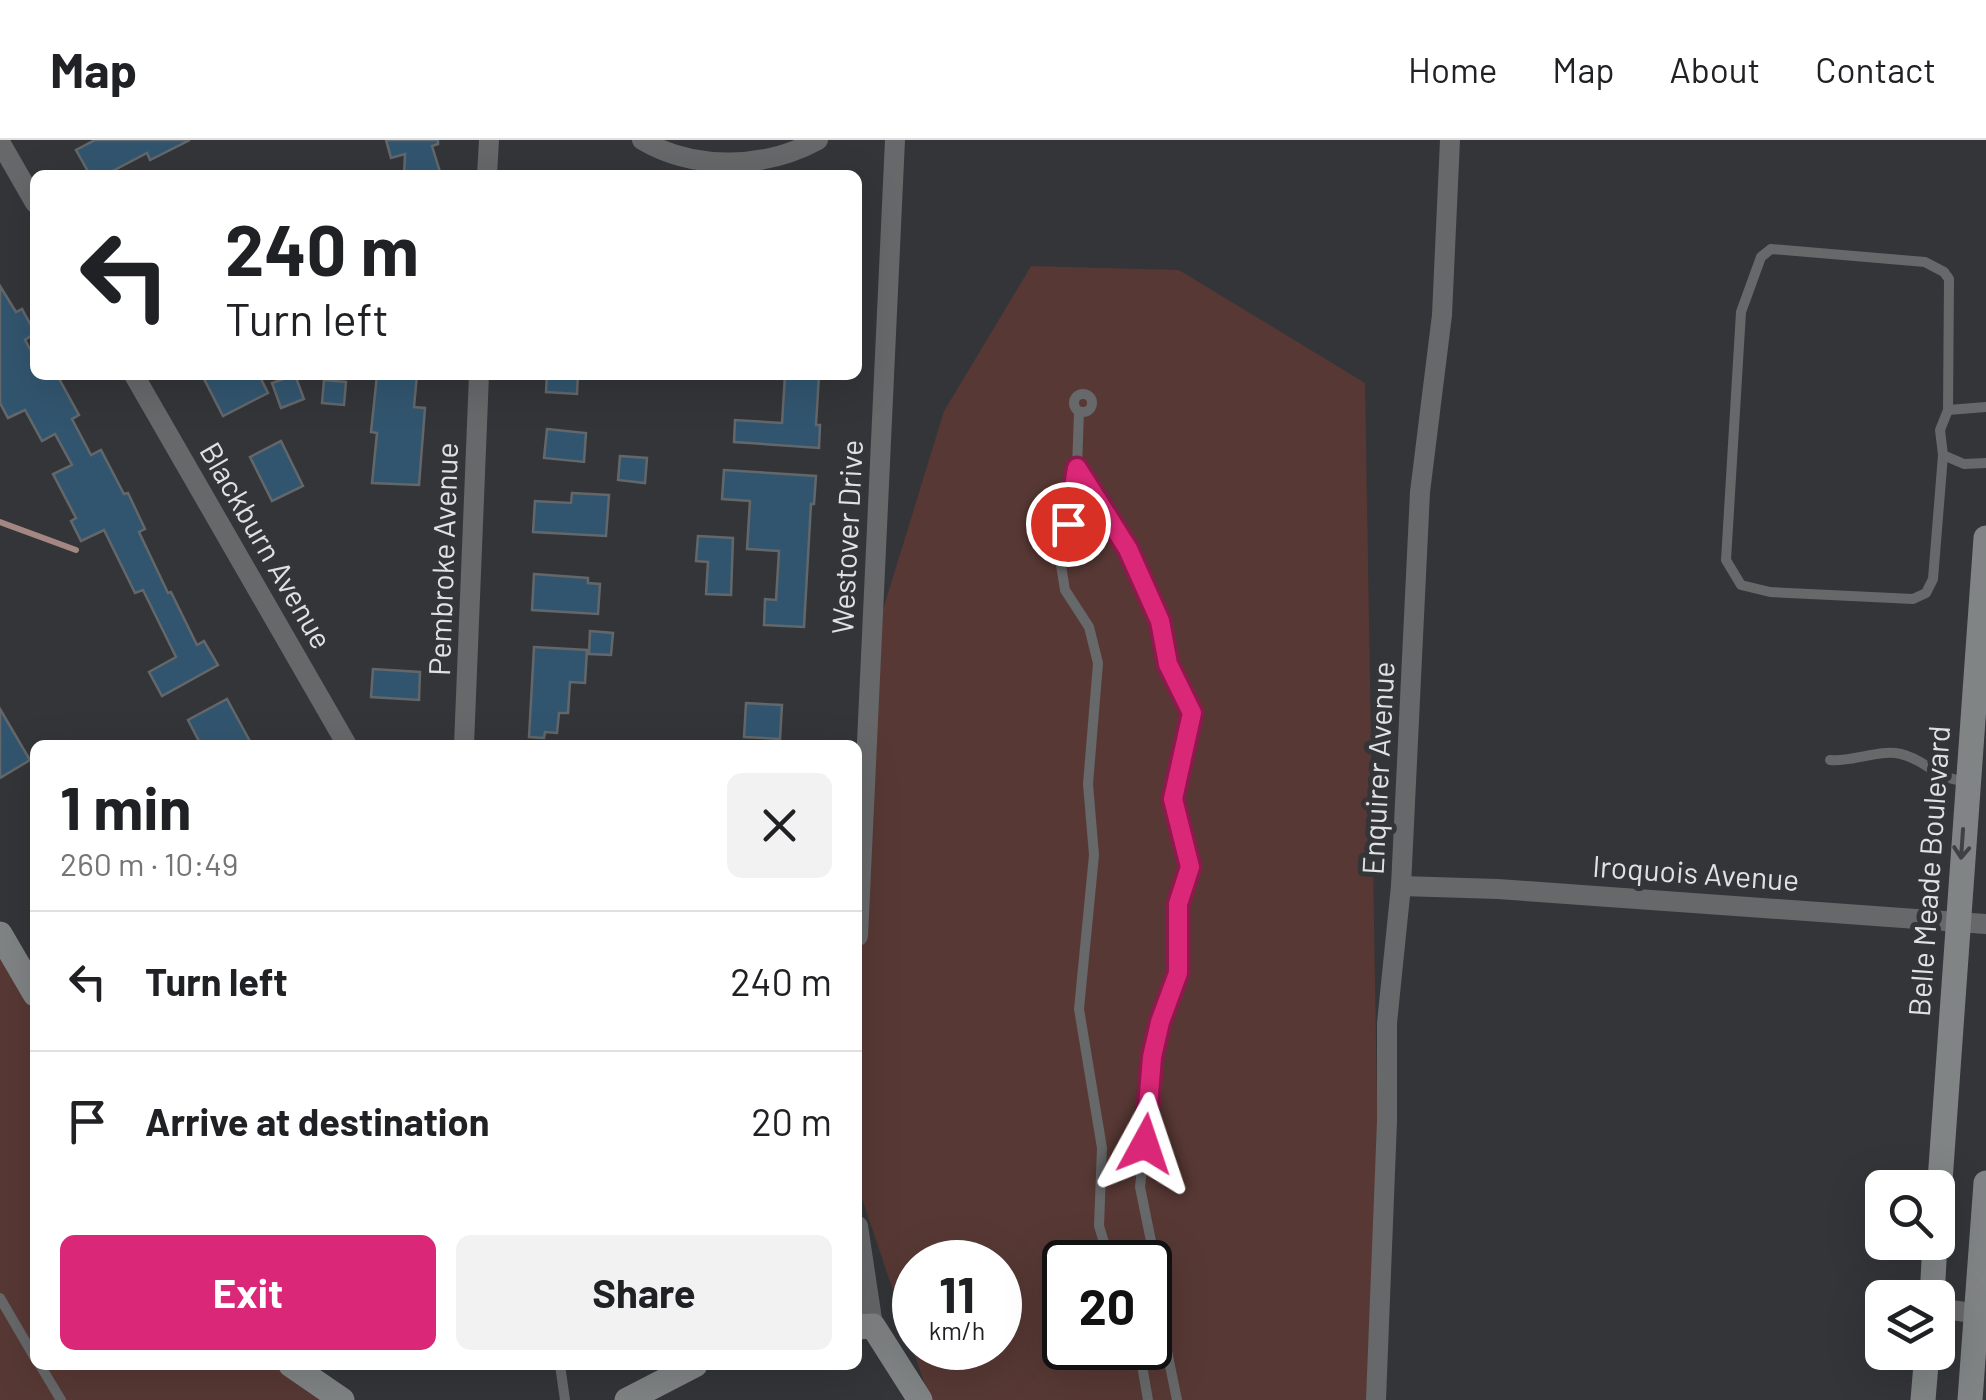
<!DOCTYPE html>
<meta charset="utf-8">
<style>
:root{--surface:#fff;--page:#f2f2f2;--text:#202124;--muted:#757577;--line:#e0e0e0;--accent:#db2777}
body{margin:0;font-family:Barlow,sans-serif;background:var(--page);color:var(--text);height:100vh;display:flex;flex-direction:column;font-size:38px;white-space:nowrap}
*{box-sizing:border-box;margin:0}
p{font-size:32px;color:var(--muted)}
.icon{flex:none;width:55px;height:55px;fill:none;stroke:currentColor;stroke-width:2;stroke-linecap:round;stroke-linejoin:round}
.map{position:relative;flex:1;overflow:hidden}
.side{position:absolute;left:30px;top:600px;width:832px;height:630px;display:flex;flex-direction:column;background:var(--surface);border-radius:15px;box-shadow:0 10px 40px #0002}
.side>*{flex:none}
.hud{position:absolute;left:30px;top:30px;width:832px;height:210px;border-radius:15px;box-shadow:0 10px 40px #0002;background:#fff;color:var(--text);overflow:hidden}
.buttons{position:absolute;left:1865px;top:1030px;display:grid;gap:20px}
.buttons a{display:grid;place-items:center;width:90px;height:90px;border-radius:15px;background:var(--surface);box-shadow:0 10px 40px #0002;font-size:50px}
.speed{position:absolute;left:892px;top:1100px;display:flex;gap:20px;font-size:50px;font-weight:700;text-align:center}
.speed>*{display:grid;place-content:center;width:130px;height:130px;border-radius:50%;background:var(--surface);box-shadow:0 10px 40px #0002;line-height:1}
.speed small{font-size:25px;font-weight:400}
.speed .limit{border:5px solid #111;border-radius:15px;background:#fff;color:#111}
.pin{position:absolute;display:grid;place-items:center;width:85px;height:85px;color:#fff;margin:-42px;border:5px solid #fff;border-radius:50%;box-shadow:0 2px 10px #0007}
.me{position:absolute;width:110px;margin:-55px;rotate:5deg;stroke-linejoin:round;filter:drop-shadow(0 0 8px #0008)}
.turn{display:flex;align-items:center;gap:35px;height:210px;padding:0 30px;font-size:45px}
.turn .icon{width:130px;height:130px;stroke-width:2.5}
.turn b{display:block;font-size:70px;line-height:85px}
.round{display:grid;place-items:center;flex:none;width:105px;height:105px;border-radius:15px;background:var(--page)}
.summary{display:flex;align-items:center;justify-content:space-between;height:170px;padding:0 30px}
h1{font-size:60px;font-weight:700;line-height:75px}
.primary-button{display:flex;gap:20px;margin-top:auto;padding:20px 30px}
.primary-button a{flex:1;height:115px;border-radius:15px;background:var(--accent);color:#fff;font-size:40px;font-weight:700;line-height:115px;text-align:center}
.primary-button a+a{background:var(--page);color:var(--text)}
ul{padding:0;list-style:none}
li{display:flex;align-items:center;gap:30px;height:140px;padding:0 30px;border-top:2px solid var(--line)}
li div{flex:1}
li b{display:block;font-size:38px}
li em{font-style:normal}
header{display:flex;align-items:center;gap:60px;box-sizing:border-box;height:140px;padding:0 50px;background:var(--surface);border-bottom:2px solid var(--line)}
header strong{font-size:48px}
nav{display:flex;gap:55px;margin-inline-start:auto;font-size:35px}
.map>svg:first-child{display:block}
.green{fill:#573834;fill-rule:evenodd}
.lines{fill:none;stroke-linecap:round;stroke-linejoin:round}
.stream{stroke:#a48682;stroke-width:6}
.building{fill:#32556f;stroke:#636769;stroke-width:2.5}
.lane{stroke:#666869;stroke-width:10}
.street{stroke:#666869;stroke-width:20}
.secondary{stroke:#818485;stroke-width:25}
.oneway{stroke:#3f4144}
.route-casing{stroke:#8e194d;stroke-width:25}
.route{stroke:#db2777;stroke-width:18}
.labels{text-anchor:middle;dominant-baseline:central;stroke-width:10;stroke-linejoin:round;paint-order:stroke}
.street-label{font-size:30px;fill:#dfe1e2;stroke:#333538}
</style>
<header>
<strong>Map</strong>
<nav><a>Home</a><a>Map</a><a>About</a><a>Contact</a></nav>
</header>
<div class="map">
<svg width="1986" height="1260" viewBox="0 0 1986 1260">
<rect width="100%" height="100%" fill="#333538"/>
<!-- green -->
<g class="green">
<path d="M1031,126L1179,130L1365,243L1382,1260H930L858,1047V786L870,512L944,271ZM915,1122H1000V1208H915ZM1065,1122H1150V1208H1065Z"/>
<path d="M0,814L35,875V1225H273L336,1260H0Z"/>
</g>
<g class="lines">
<!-- stream -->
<path class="stream" d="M0,382L76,410"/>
</g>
<!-- building -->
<g class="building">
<path d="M95,0H190L150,20L147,13L105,35H90L76,10Z"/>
<path d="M386,0H438V4L432,6L441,35H404L405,14L391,18Z"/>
<path d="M0,146L16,172L22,169L35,193L25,200L35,218V235H57L79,275L72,279L91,315L101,310L124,354L128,353L145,389L139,392L168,453L171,452L197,505L204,501L218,525L162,556L149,532L176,517L143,450L135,453L104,390L81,401L71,381L76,378L53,334L72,325L55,294L42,301L25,270L8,278L0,263Z"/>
<path d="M202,235H259L268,253L223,276Z"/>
<path d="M295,235L304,259L281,268L272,243Z"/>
<path d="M377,235H417L414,267L425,268L419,345L372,343L377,293L371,292Z"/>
<path d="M547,235H578L577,254L546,252Z"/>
<path d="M785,235H819L816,285H820L819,308L734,302L735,280L782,283Z"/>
<path d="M324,240L346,242L344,265L322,263Z"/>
<path d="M547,289L586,293L584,322L544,318Z"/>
<path d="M281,301L303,346L272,361L250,317Z"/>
<path d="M620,316L647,318L645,343L618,340Z"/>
<path d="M724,330L816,336L814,364H811L804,487L764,485L765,459L776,460L779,411L747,409L750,361L722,359Z"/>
<path d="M572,353L609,355L606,396L533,392L535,361L571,363Z"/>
<path d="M698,396L733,398L731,455L706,454L708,422L696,421Z"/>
<path d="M534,434L588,438V443L600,444L598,474L532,470Z"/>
<path d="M590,491L613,493L611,515L589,514Z"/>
<path d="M534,507L587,510L585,543L570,542L568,573H559L557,593L545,592L544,598L529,597Z"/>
<path d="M373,529L420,532L419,560L371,557Z"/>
<path d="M227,559L252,605H201L188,580Z"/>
<path d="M746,563L782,565L780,599L744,597Z"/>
<path d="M0,569L30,620L0,638Z"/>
</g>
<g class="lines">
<!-- lane -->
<g class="lane">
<path d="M1771,109L1925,122L1944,132L1949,139L1948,270L1940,290L1943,315L1933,439L1926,453L1913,459L1770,452L1741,445L1726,420L1741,172L1761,117Z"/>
<circle cx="1083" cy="263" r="9"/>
<path d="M1948,270L1986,267"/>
<path d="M1079,272L1077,328L1060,419L1065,450L1089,487L1098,523L1088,644L1094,715L1079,869L1102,1008L1099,1086L1110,1122"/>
<path d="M1943,315L1964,324L1986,323"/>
<path d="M1077,328L1128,409L1160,481L1168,525L1192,573L1173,659L1177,683L1190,720L1178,764L1180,824L1159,882L1154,910L1140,1047L1153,1111L1156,1157L1177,1260"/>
<path d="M1830,620C1855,622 1878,609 1901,614C1927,620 1934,639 1966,641"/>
<path d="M0,1158L35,1218"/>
<path d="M1139,1208L1148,1260"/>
<path d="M40,1225L61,1260"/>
<path d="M560,1225L565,1260"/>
</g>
<!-- street -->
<g class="street">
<path d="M642,0C694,31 765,29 818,0"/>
<path d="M0,2L35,63"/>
<path d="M487,35L489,0"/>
<path d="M134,235L347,605"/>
<path d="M464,605L479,235"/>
<path d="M1401,746L1498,749L1986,784"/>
<path d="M858,796L895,0"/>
<path d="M858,1086L873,1186"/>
<path d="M1938,1168L1986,1175"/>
<path d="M1376,1260L1387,981V883L1401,746L1420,352L1442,175L1450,0"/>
</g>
<!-- secondary -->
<g class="secondary">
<path d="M0,794L35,854"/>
<path d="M1938,1069L1986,398"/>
<path d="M1932,1158L1935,1102"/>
<path d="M858,1187L873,1186L920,1260"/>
<path d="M291,1225L342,1260"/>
<path d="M627,1260L695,1225"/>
<path d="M1923,1260L1927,1212"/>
<path d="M1970,1260L1986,1043"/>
</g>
</g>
<!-- one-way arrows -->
<defs><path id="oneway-shaft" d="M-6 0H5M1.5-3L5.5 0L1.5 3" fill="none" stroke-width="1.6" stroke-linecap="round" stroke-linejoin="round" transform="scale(2.5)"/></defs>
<use class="oneway" href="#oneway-shaft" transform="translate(1962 704) rotate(94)"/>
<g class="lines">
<defs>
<path id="route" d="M1068,384L1077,328L1128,409L1160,481L1168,524L1192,573L1173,659L1190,727L1178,764V833L1160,882L1152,917L1145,1004"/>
</defs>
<!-- route casing -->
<use href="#route" class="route-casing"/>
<!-- route -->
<use href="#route" class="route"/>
</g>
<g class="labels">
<!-- street labels -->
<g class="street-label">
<text transform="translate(846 397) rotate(-87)">Westover Drive</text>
<text transform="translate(267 405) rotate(60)">Blackburn Avenue</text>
<text transform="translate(442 419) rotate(-88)">Pembroke Avenue</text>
<text transform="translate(1377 628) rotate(-87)">Enquirer Avenue</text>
<text transform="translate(1928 731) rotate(-86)">Belle Meade Boulevard</text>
<text transform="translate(1696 732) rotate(4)">Iroquois Avenue</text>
</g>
</g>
</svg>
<div class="buttons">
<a><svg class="icon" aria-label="search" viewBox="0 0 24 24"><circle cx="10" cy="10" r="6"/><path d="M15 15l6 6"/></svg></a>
<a><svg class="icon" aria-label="layers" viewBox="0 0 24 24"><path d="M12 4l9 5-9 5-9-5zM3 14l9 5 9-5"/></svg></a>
</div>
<div class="speed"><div>11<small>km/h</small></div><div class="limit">20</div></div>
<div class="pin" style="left:1068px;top:384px;background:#d93025"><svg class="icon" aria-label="arrive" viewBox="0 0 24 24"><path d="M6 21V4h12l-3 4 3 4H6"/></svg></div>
<svg class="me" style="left:1145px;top:1004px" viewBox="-20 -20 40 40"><path d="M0-17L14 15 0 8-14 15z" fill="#db2777" stroke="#fff" stroke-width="4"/></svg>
<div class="hud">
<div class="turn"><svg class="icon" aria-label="left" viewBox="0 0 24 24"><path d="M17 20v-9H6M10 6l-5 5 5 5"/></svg><div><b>240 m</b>Turn left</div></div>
</div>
<section class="side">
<div class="summary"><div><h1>1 min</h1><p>260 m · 10:49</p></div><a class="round"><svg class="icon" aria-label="close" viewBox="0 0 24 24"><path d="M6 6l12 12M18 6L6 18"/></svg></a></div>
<ul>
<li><svg class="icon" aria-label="left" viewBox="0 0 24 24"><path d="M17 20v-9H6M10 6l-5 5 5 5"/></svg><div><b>Turn left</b></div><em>240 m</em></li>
<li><svg class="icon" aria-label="arrive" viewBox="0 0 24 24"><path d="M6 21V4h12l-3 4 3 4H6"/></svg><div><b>Arrive at destination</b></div><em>20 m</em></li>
</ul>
<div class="primary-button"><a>Exit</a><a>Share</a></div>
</section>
</div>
